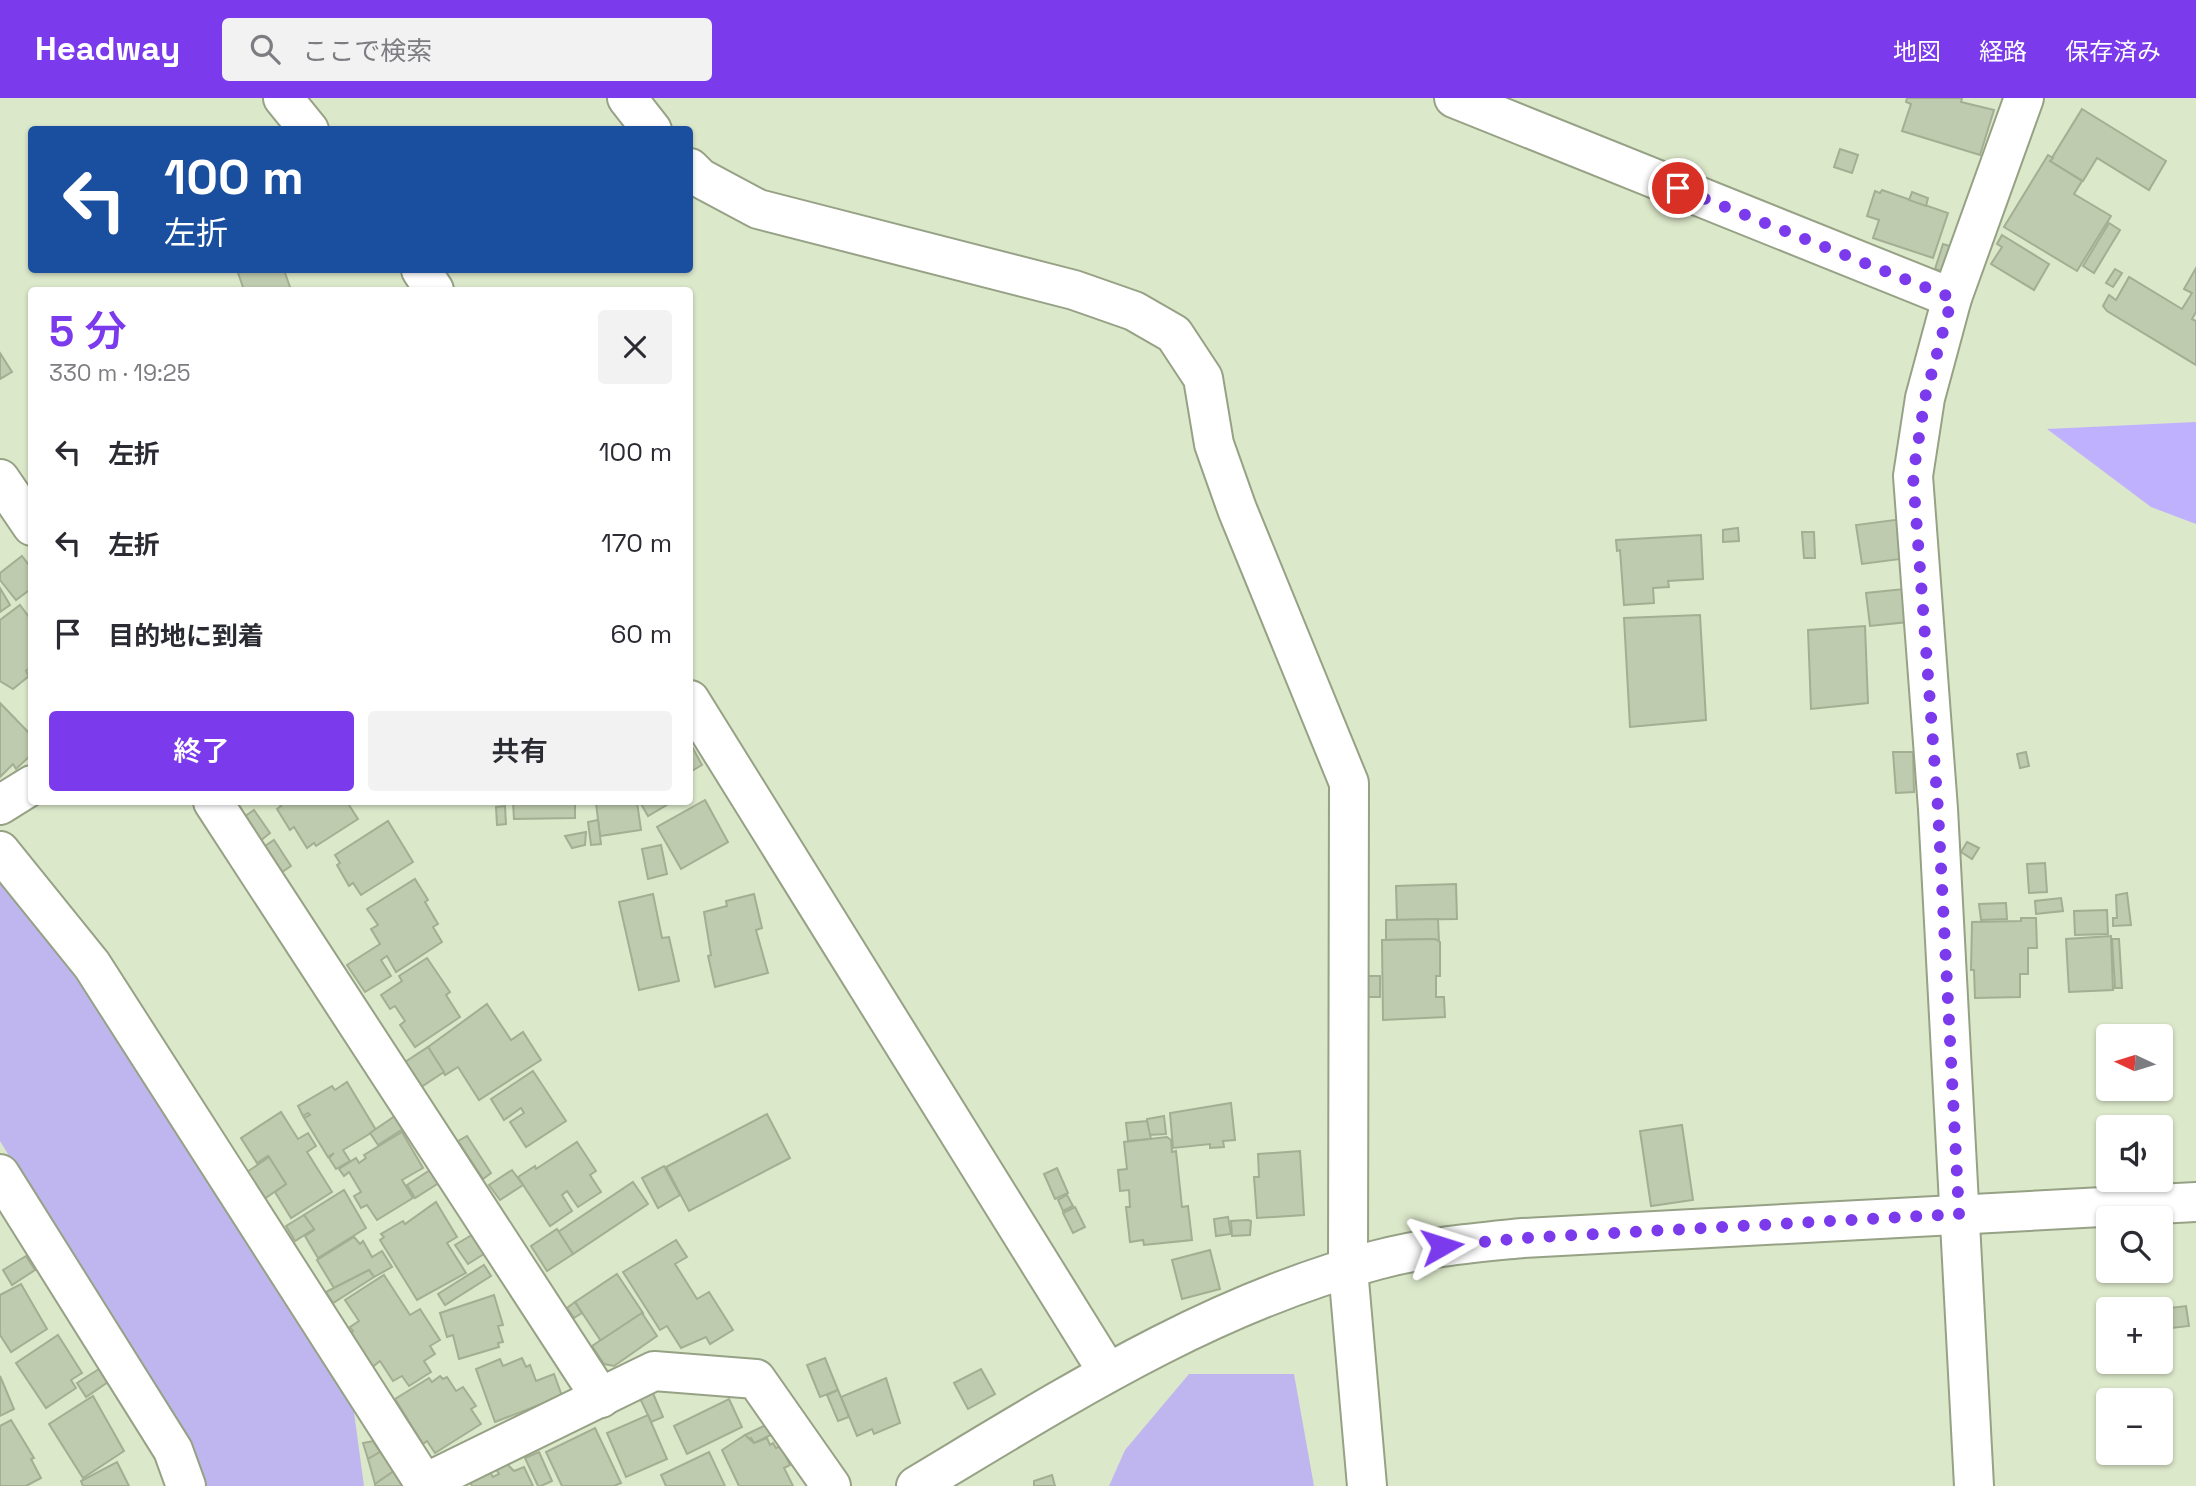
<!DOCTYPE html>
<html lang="ja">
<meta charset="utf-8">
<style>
:root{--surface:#fff;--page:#f2f2f3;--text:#2b2b33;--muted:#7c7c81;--accent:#7c3aed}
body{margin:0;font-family:"Space Grotesk","Noto Sans JP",sans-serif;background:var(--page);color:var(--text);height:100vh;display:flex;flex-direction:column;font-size:26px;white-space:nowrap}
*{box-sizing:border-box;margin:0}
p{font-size:23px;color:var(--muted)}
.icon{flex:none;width:38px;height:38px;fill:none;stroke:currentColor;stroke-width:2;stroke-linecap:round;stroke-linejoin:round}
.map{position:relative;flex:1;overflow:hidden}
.panel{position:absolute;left:28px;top:189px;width:665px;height:518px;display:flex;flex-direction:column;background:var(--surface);border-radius:7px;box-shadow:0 2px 5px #0004}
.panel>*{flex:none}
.banner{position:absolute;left:28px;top:28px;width:665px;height:147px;border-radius:7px;box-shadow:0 2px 5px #0004;background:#1a4fa0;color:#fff;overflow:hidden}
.needle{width:46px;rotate:274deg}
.controls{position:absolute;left:2096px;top:926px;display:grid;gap:14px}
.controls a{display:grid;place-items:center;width:77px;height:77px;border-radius:7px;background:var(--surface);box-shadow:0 2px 5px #0004;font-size:35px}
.pin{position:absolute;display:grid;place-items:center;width:60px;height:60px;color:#fff;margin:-30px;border:4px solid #fff;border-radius:50%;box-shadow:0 2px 7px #0007}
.me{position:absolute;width:77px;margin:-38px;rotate:84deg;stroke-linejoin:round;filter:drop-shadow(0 0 5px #0008)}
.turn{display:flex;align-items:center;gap:24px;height:147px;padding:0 21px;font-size:32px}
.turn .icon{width:91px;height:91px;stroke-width:2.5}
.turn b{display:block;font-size:49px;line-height:60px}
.round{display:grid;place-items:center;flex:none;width:74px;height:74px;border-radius:7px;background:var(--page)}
.headline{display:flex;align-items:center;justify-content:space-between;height:119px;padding:0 21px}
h1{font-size:42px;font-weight:600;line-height:52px;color:var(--accent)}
.primary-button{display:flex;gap:14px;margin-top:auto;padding:14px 21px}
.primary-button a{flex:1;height:80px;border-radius:7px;background:var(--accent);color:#fff;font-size:28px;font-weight:600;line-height:80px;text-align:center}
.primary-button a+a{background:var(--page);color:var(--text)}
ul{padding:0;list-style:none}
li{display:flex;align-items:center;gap:21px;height:91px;padding:0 21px}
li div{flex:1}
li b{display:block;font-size:26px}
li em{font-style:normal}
header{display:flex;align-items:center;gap:42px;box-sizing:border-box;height:98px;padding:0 35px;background:var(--accent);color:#fff}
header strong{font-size:33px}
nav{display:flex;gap:38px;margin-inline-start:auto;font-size:24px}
.search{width:490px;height:63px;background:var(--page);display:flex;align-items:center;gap:18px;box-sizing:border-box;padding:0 24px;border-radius:7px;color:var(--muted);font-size:26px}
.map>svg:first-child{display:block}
.green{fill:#bfb6ef}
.water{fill:#bfb1fe}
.building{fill:#bfcbae;stroke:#a3ae92;stroke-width:2}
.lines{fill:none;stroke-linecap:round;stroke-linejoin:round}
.minor-casing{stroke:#96a185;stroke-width:42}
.minor{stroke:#fff;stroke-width:38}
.route{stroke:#7c3aed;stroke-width:12;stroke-dasharray:0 21.6}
</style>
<header>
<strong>Headway</strong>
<div class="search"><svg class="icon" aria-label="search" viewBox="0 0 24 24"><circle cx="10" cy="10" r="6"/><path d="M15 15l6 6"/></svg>ここで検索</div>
<nav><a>地図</a><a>経路</a><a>保存済み</a></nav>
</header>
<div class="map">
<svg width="2196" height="1388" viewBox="0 0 2196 1388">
<rect width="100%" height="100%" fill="#dce8ca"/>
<!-- green -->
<g class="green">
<path d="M0,776L73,866L353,1307L364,1388H206L192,1357L0,1043Z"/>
<path d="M1189,1276H1294L1314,1388H1109L1125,1352Z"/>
</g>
<!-- water -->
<path class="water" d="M2196,324V426L2151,409L2047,331Z"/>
<!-- building -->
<g class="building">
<path d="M1907,0H1962L1961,4L1994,12L1980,57L1902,33L1911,6L1906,4Z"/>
<path d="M2082,11L2166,63L2149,92L2097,60L2083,83L2050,63Z"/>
<path d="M1840,51L1858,57L1852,75L1834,69Z"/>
<path d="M2048,57L2053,60L2050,63L2082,83L2074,96L2111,118L2077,173L2004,129Z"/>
<path d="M1882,92L1948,115L1933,160L1873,140L1879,122L1867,118L1875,93L1880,95Z"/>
<path d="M1912,94L1928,100L1926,108L1909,102Z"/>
<path d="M2109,125L2120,132L2094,175L2083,168Z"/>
<path d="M2002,137L2049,166L2034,192L1991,166L2002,149L1997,146Z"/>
<path d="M1943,146L1956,150L1948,175L1935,171Z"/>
<path d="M2196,170V214L2192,221L2196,223V267L2107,213L2103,208L2109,197L2116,202L2129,179L2182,211L2192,195L2184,191Z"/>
<path d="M2115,171L2122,175L2113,189L2106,185Z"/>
<path d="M237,172H284L291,192H244Z"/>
<path d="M0,255L12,274L0,281Z"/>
<path d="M1902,421L1908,460L1862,466L1856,427Z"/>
<path d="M1738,430L1739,443L1723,444V432Z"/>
<path d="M1802,434H1814L1815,460H1804Z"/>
<path d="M1701,437L1703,481L1668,483L1669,489L1653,490L1654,505L1624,507L1620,452L1617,453L1616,442Z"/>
<path d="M22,458L32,471V490L16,502L0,482V475Z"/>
<path d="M0,490L10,507L0,514Z"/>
<path d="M1904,491L1908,524L1870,528L1866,495Z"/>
<path d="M20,507L32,523V568L26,573L29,578L13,591L0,583V522Z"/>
<path d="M1700,517L1706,622L1630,629L1624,520Z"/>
<path d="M1865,528L1868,605L1811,611L1808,532Z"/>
<path d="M0,605L32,638V656L16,671L13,666L0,679Z"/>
<path d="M690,645L702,667L690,674L692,678L690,680Z"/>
<path d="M1893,654H1913L1914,694L1896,695Z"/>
<path d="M2026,654L2029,668L2020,670L2017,656Z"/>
<path d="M705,702L728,744L681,771L657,729Z"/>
<path d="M278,704H347L358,721L316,748L314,745L307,750L294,729L290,732L277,711L281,708Z"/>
<path d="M513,704H575V720L514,721Z"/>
<path d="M606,704H637L641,732L600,738L596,705Z"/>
<path d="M640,704H669L670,705L648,718Z"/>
<path d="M505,708L506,726L497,727L496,709Z"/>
<path d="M254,712L270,735L260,743L244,719Z"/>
<path d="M598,722L601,746L591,747L588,724Z"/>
<path d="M388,723L413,764L361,797L353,785L349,788L337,767L340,765L335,757Z"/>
<path d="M586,734L585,747L572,750L565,738Z"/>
<path d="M274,742L291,768L282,774L265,748Z"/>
<path d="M1967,744L1979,750L1972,761L1961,754Z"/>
<path d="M661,747L667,776L648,781L642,751Z"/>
<path d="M2045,765L2047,794L2029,795L2027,766Z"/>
<path d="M415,781L428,802L425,804L438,826L433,829L442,844L396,874L387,858L381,862L391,878L365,894L347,867L380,846L371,831L378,827L367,811Z"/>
<path d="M1456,786L1457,821L1397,822L1396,788Z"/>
<path d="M2127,795L2131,827L2113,828V820H2117L2116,797Z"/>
<path d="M653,796L662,840L669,839L679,883L639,892L619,804Z"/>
<path d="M754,796L762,830L756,832L768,875L715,889L708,858L711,857L704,814L727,808L726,803Z"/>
<path d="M2061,800L2063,813L2036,816L2035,803Z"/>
<path d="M2006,805L2007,821L1981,822L1979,806Z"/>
<path d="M2107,812L2108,836L2075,837L2074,813Z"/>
<path d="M2021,820H2036L2037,850H2028V876H2020V899L1975,900L1974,872H1971L1972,824L2021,823Z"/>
<path d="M1438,821L1439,844L1435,841L1386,842V822Z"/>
<path d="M2111,838L2113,892L2069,894L2066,841Z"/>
<path d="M1435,841L1440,844V878H1436V899H1444L1445,919L1383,922L1382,842Z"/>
<path d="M2112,841H2119L2122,890H2115Z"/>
<path d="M427,860L450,894L446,897L460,919L415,949L400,927L405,923L395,908L390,911L381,897L402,883L399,878Z"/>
<path d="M1363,878H1380V899H1362Z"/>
<path d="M487,906L511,942L523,934L541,962L479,1002L458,969L445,977L428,949Z"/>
<path d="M428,949L444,974L421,989L405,964Z"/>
<path d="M533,973L566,1023L526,1049L510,1024L524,1015L521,1010L504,1022L491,1001Z"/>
<path d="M347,984L376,1032L343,1052L350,1063L336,1071L329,1060L334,1055L328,1059L304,1020L310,1017L308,1015L303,1018L298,1008L332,988L335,992Z"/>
<path d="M1231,1005L1235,1042L1223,1043L1224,1049L1210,1050V1046L1173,1050L1170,1015Z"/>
<path d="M281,1014L298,1041L308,1035L316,1048L307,1054L332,1094L291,1120L275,1094L286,1086L268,1058L257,1065L241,1040Z"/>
<path d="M767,1016L790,1060L689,1113L666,1069Z"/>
<path d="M395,1018L403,1031L378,1047L370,1035Z"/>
<path d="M1164,1018L1166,1036L1148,1037L1147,1021Z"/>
<path d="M1147,1023L1151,1041L1128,1043L1126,1025Z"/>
<path d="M1682,1027L1693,1102L1651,1108L1640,1033Z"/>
<path d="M402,1034L423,1070L402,1082L413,1100L377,1122L367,1107L361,1110L354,1098L361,1094L349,1074L344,1078L339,1071L356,1060L359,1065L366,1060L364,1057Z"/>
<path d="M467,1038L491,1075L483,1081L458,1043Z"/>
<path d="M1167,1039L1171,1042L1172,1054L1176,1053L1182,1109L1188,1108L1192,1142L1144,1147L1143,1142L1130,1144L1126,1109H1130L1129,1092L1120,1093L1118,1072L1127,1071L1124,1044Z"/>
<path d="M577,1044L596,1073L590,1077L601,1094L578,1109L567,1093L562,1097L572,1113L550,1128L518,1079L535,1068L536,1071Z"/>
<path d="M1300,1053L1304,1117L1257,1120L1254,1079H1259L1258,1056Z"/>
<path d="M269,1059L286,1086L264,1101L247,1074Z"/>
<path d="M664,1068L680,1097L658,1110L642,1080Z"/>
<path d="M433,1070L442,1083L415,1100L407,1087Z"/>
<path d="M1057,1070L1068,1095L1055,1101L1044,1076Z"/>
<path d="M512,1072L523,1087L500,1102L489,1087Z"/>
<path d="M633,1084L648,1106L573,1156L558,1134Z"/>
<path d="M344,1092L366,1130L318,1160L305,1138L314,1132L304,1117Z"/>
<path d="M1067,1097L1073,1108L1063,1113L1058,1102Z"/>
<path d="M436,1104L457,1139L447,1145L466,1175L417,1202L380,1142L384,1139L381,1136L403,1123L405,1126Z"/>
<path d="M1075,1109L1085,1129L1073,1135L1063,1115Z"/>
<path d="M304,1117L314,1131L295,1143L286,1128Z"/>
<path d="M1228,1119L1231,1136L1216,1138L1214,1121Z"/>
<path d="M1248,1122L1251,1123L1250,1137L1232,1138L1231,1123Z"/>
<path d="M557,1131L573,1156L547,1173L531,1148Z"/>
<path d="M475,1135L487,1154L468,1166L455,1147Z"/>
<path d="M354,1139L360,1146L363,1143L372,1159L382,1153L392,1169L374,1179L369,1172L334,1190L317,1162Z"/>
<path d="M676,1142L687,1159L675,1166L697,1201L709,1194L733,1232L710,1246L706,1239L681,1250L667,1228L660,1232L623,1174Z"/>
<path d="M1210,1152L1220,1191L1182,1201L1172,1162Z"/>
<path d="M26,1158L35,1172L12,1187L3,1172Z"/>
<path d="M484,1167L491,1178L445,1207L438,1196Z"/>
<path d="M369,1172L374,1179L333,1205L326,1194Z"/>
<path d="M617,1176L643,1215L601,1243L575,1204Z"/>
<path d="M384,1177L410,1217L420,1211L440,1242L430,1248L435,1256L424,1263L431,1274L409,1288L402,1278L393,1283L380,1263L370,1271L347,1237L353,1233L350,1229L359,1223L345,1202Z"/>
<path d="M21,1186L47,1231L11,1254L0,1237V1197Z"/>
<path d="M494,1197L503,1227L498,1228L503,1244L498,1245L499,1249L459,1261L453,1237L447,1239L440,1215Z"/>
<path d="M575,1204L582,1215L574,1220L567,1210Z"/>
<path d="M2186,1208L2189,1228L2172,1230L2170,1210Z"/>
<path d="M642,1215L657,1238L614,1268L604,1266L592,1248Z"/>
<path d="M58,1237L82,1275L71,1282L76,1290L46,1310L16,1265Z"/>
<path d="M522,1260L526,1269L530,1267L536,1283L554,1276L562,1298L495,1324L476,1271L500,1261L503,1268Z"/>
<path d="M825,1260L838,1292L820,1299L807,1267Z"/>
<path d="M102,1269L111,1282L86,1299L77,1285Z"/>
<path d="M981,1271L995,1296L968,1311L954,1285Z"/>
<path d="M0,1278L14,1311L0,1318Z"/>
<path d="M440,1278L443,1281L447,1279L456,1293L463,1289L476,1308L471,1311L481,1326L435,1355L427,1343L423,1346L395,1301L429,1280L432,1284Z"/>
<path d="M886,1280L900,1325L874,1336L872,1331L857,1338L841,1299Z"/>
<path d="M838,1292L849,1319L838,1323L827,1297Z"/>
<path d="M652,1293L663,1319L651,1324L639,1298Z"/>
<path d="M93,1298L124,1353L83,1380L49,1326Z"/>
<path d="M729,1301L742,1329L687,1356L674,1328Z"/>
<path d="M648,1317L667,1361L626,1379L607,1335Z"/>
<path d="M11,1322L34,1360L31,1361L41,1380L26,1388H0V1328Z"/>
<path d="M768,1326L773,1336L754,1345L751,1340L748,1342L745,1337Z"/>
<path d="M595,1330L621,1385L614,1388H562L546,1354Z"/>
<path d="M745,1337L754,1345L767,1340L770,1347L773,1345L776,1350L781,1348L790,1367L784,1370L793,1388H739L722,1352Z"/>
<path d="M373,1343L380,1354L368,1361L363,1345Z"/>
<path d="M380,1354L394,1373L375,1386L368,1361Z"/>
<path d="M539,1354L552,1383L541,1388H538L525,1360Z"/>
<path d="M709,1354L725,1388H666L661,1377Z"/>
<path d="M117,1364L129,1388H83L81,1383Z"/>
<path d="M507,1366L514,1373L524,1369L533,1388H472L470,1384L490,1374L493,1379L499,1376L496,1371Z"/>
<path d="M394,1373L403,1388H375V1386Z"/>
<path d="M1052,1377L1055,1388H1034V1383Z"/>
</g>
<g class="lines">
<defs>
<g id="minor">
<path d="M283,0L309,32"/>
<path d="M627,0L652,32"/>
<path d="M1454,0L1952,200"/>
<path d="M690,70L700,80L758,111L1074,192L1134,213L1174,236L1203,280L1214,346L1237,411L1349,685L1348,1171L1367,1388"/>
<path d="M421,172L434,192"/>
<path d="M0,381L32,428"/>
<path d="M690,602L1107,1273"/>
<path d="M213,704L601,1300"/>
<path d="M0,707L32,687"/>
<path d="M0,753L92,867L426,1388"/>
<path d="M0,1076L173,1352L186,1388"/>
<path d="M423,1386L654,1273L756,1281L831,1388"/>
<path d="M916,1388C1063,1300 1209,1206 1377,1162C1425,1149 1474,1145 1523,1140L2196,1104"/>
<path d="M1974,1388L1938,711L1913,378L1925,300L1952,200L2024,0"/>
</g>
</defs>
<!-- minor casing -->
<use href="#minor" class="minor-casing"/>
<!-- minor -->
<use href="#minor" class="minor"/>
</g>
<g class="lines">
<!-- route -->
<path class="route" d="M1442,1148L1523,1140L1959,1116L1938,711L1913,378L1925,300L1952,200L1678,90"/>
</g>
</svg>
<div class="controls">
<a><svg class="needle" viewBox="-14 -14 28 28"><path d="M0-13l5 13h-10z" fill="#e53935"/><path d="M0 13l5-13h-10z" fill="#7c7c81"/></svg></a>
<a><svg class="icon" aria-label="sound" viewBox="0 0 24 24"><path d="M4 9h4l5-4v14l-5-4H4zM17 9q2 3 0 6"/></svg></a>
<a><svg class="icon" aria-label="search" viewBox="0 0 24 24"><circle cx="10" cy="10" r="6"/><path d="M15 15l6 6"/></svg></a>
<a>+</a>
<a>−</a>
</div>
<div class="pin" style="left:1678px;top:90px;background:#d93025"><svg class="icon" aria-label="arrive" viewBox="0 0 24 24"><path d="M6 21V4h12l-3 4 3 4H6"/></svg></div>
<svg class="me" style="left:1442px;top:1148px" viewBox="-20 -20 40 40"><path d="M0-17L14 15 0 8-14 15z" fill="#7c3aed" stroke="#fff" stroke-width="4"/></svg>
<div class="banner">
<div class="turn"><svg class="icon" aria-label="left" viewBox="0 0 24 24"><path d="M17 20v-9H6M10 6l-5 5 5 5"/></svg><div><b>100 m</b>左折</div></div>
</div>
<section class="panel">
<div class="headline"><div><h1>5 分</h1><p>330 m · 19:25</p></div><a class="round"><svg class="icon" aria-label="close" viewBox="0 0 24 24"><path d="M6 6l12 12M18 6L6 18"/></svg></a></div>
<ul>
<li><svg class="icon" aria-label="left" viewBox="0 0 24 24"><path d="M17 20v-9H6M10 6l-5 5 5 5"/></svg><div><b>左折</b></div><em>100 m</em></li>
<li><svg class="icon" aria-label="left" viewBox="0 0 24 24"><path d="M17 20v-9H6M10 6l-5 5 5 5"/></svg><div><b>左折</b></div><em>170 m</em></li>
<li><svg class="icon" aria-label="arrive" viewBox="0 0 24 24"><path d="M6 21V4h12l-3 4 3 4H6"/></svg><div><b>目的地に到着</b></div><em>60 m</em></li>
</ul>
<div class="primary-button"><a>終了</a><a>共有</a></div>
</section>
</div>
